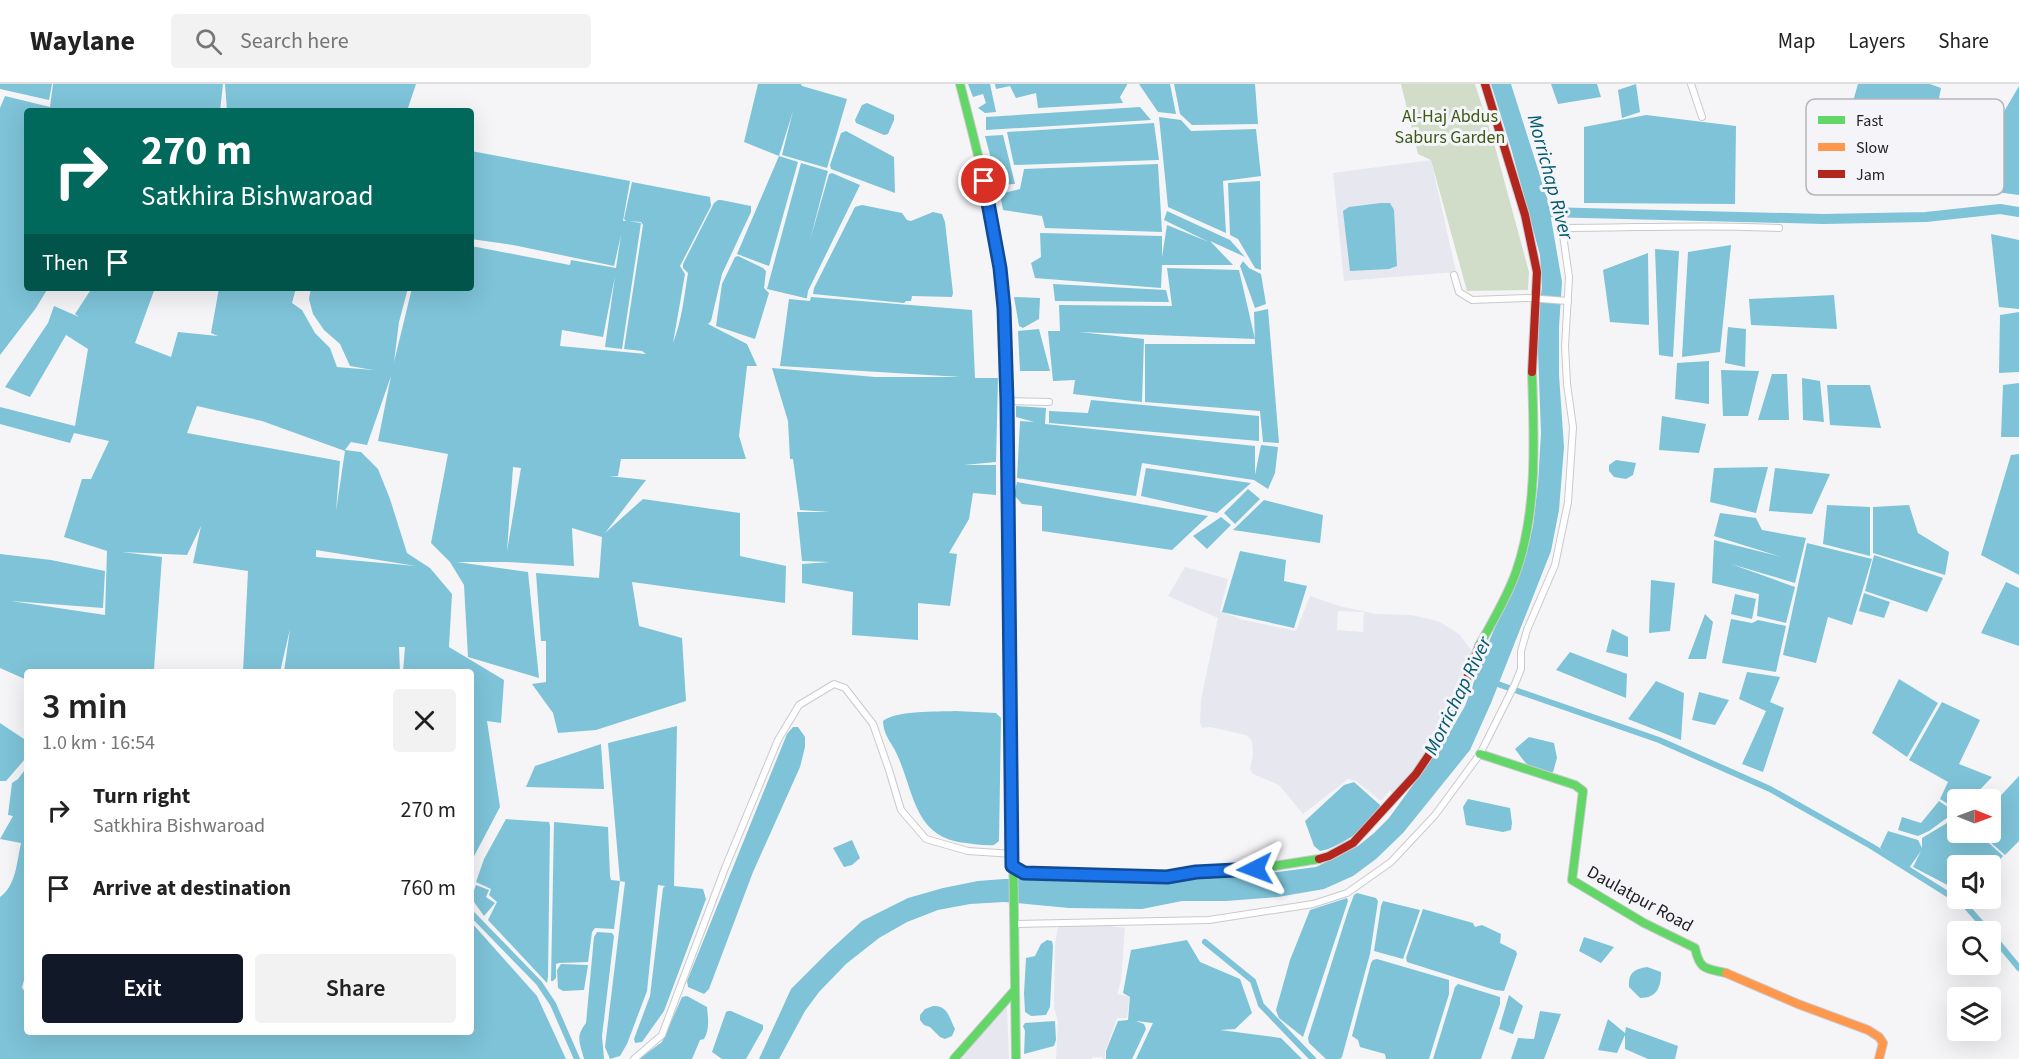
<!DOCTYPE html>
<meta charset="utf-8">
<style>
:root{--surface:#fff;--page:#f2f2f2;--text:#222;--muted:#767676;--line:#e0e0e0;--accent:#111827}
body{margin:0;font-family:"Source Sans 3",sans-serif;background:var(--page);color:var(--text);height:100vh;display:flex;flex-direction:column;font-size:22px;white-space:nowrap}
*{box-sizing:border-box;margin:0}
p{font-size:20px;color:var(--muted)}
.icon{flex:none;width:33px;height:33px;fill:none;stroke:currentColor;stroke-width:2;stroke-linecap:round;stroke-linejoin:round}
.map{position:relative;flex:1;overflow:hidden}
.details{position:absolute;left:24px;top:585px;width:450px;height:366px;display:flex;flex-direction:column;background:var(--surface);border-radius:6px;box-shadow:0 6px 24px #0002}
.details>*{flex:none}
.banner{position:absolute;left:24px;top:24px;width:450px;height:183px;border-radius:6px;box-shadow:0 6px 24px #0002;background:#00695c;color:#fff;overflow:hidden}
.needle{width:39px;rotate:91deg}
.buttons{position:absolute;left:1947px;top:705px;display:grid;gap:12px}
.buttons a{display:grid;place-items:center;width:54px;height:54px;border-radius:6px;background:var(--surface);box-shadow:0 6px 24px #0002;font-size:30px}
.pin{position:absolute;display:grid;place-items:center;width:51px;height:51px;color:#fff;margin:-26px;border:3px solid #fff;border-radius:50%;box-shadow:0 2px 6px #0007}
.me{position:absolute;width:66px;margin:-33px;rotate:267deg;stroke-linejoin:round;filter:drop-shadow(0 0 4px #0008)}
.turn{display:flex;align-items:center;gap:21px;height:126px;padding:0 18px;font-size:27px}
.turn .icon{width:78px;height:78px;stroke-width:2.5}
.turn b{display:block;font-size:42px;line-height:51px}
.then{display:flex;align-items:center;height:57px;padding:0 18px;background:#0003;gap:12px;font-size:22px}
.round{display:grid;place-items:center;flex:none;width:63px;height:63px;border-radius:6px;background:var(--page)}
.headline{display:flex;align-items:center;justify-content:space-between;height:102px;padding:0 18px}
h1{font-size:36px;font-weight:600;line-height:45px}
.primary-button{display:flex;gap:12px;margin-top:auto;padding:12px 18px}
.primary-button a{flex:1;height:69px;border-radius:6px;background:var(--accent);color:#fff;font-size:24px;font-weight:600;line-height:69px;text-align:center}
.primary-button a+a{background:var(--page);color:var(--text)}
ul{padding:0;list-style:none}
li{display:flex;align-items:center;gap:18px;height:78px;padding:0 18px}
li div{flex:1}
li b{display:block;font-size:22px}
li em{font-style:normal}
header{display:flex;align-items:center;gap:36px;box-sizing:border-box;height:84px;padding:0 30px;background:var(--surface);border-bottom:2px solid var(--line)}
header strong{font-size:28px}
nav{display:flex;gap:33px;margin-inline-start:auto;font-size:21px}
.search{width:420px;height:54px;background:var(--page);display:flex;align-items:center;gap:15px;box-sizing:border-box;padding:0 21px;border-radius:6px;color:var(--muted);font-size:22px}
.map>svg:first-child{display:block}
.built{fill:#e6e7ef;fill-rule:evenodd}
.green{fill:#d1ddc8}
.water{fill:#7ec3d8;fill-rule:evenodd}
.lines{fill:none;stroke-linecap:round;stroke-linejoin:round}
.canal{stroke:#7ec3d8;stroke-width:6}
.river{stroke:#7ec3d8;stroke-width:10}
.street-casing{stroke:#cacacc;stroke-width:8}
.fast-casing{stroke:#cacacc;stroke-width:10}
.slow-casing{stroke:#cacacc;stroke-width:10}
.jam-casing{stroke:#cacacc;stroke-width:10}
.street{stroke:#fefefe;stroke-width:6}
.fast{stroke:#63d668;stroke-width:8}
.slow{stroke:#ff974d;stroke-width:8}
.jam{stroke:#b3261e;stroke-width:8}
.route-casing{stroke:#114b97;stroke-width:15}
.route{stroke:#1a73e8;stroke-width:10}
.labels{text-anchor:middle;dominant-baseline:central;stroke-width:6;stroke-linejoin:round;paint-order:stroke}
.park-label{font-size:18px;fill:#3b5a13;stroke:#f4f4f9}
.street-label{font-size:18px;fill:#222224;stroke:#f4f4f9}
.water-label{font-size:20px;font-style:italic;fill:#00586d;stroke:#f4f4f9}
.key{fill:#f4f4f9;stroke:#b5b5b9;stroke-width:1.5}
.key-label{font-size:16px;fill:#222224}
</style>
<header>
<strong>Waylane</strong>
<div class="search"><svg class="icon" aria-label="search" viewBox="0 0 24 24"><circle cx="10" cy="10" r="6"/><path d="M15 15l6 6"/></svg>Search here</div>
<nav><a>Map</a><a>Layers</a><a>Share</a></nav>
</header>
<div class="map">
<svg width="2019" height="975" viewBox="0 0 2019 975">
<rect width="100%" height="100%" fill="#f5f5f8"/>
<!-- built -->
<g class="built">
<path d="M1431,76L1456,188L1344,197L1333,89Z"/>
<path d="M1185,483L1228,495L1220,527L1243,536L1296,547L1310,512L1339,522L1376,530L1411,531L1438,537L1459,550L1472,567L1459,606L1448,632L1419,680L1393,711L1390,706L1381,717L1356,697L1348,695L1303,730L1279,701L1253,690L1250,685L1253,671L1252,657L1246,651L1210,643L1202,644L1200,639L1201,616L1218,534L1168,512ZM1338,527L1364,528L1363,548L1337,546Z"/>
<path d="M1059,839L1096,840L1125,844L1121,897L1117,910L1130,913L1127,934H1117L1105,968V975H1103L1102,973H1093L1092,975H1056L1058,938L1054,924L1055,859Z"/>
<path d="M1007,921L1009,975H957L979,951Z"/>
</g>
<!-- green -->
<path class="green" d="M1401,0H1475L1494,59L1529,188L1528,206L1467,207L1431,76L1418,70Z"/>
<!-- water -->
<g class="water">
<path d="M0,0H52L49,16L0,5Z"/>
<path d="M53,0H223L220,27H27V204H48L36,224L0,271V24L5,12L50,23Z"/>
<path d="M225,0H416L407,27H227Z"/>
<path d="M758,0H801L802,2L847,15L827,84L782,71L793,27L779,72L798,78L769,182L737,170L779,72L744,58Z"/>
<path d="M968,0H990L996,28L985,29L978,24L986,19L983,10L973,13Z"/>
<path d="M995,0H1127V1L1120,13L1123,19L1038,24L1036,9L1016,14L1010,2L996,5Z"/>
<path d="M1139,0H1170L1176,30L1158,28Z"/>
<path d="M1174,0H1255L1258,40L1192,41L1180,30Z"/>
<path d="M1491,0H1511L1548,117L1562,198L1559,243V291L1564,363L1559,426L1551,467L1491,619L1470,666L1403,749L1376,775L1353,792L1324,805L1278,813L1226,817H1182L1142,825L1069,824L1004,818L970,820L938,826L907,838L879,854L846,880L819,908L805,927L779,975H759L791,905L828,868L862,837L908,814L943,804L978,797L1004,795H1162L1262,790L1316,783L1358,762L1374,749L1389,734L1444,658L1465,622L1487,562L1526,472L1533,442L1538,400L1541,349L1537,241L1542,203L1540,171L1511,64Z"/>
<path d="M1551,0H1597L1601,13L1558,20Z"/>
<path d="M1636,0L1640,28L1622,34L1618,6Z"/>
<path d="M1858,0H1930L1941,4L1926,80L1841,59Z"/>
<path d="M2019,2V111L1973,105L1978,72Z"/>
<path d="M867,19L894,31V36L888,50L884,51L856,39L855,36L862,21Z"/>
<path d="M1140,23L1151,36L986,46V33Z"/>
<path d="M1646,31L1736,42L1735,120L1584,119V43Z"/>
<path d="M1159,33L1181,36L1191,47L1256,45L1261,92L1223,97L1226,149L1168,123Z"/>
<path d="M1154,39L1159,76L1014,81L1007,48Z"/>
<path d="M846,47L894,73L895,109L831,85L830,81L841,49Z"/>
<path d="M1003,51L1015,100L998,101L985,52Z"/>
<path d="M471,67L630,97L623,137H626L624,135L632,98L710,113L711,122L680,182L685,190L673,259C682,236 684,213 688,189L683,184V180L714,119L718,116H721L751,122V128L722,190L711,237L708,240L747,260L757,282H747L739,352L746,375H621L618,392H609L646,396L605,449L643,415L740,429V472L786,482L785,519L632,498L639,542L682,554L686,617L596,646L558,649L553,629L532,600L546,598V557H541L536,489L599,494L602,453L572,444L574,482L506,478H457L528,488L539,594L468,573L464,501L450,478L431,459L448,370L378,357L391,292L367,361L351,358L345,366L361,368L378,385L390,415L407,469L430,484L452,510L449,563L504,596L501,639L487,637L500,723L471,778V588H403L405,563H399L400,588H284L290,545L280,588H243L248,487L193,479L201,442L187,471L122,468L162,473L154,585L170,588H27V596L0,584V470L51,476L105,487L103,524L11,517L105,531L107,467L64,453L82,395H91L109,357L74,349L70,359L0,340V323L75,342L88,265L66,251L30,313L5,303L48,239L54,222L79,233L75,230L90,207L84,204H155L135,259L171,273L178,248L218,252L211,249L219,204H296L292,219L302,226L315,249L330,264L337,283L373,286L350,282L340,260L324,246L313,230L309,215L311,204H408L399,238L394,278L412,204H471V162L570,181L571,176L616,184L621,151L614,182L513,161L471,155ZM629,137L641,138L643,141L624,265L642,267L646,270L560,262L562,246L603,253L615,192L605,263L622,265L641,139ZM197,322L262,337L345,367L336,427L340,377L187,349ZM513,383L521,384L507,467ZM316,466L416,482L316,473Z"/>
<path d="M801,79L828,87L810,156L829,90L832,89L860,101L808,207L807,214H805L767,205Z"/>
<path d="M1158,80L1162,148L1045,144L1042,132L1003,126L1000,110L1020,105L1024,85Z"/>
<path d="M1260,97L1261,186L1255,184L1238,155L1230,151L1228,99Z"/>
<path d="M1381,119H1390L1394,126L1397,182L1389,185L1350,187L1343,127L1349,123Z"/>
<path d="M862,121L902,129L907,136L911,137L933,128L942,130L945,138L953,209L952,213L912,212L911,217H906L904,219L813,210L814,204L855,123Z"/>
<path d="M1167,127L1230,156L1245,173L1210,157L1233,181H1162L1161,204L1035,194L1031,179L1041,173L1040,149L1162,152V173L1167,141L1209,158L1164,136Z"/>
<path d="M1991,150L2019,156V225L1999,223Z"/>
<path d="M1731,161L1720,268L1682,273L1688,168Z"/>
<path d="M1655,165L1679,167L1673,273L1659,271Z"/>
<path d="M1648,169L1649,241L1610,238L1603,186Z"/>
<path d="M738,172L763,184L766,187L764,204L769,209L755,255L716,242L722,200L735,173Z"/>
<path d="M1243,177L1249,184L1261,190L1266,220L1255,224L1240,182Z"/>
<path d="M1167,184L1239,186L1255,255L1079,248L1144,255L1142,318L1073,310L1075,296L1053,297L1048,247H1060L1059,221L1172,222Z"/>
<path d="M1053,200L1166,206L1169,218L1055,217Z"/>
<path d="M1834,211L1837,245L1751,241L1749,215Z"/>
<path d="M811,213L972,226L975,294H998L996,378L964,381H996V411L973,409L969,435L949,469L957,470L950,522L918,519V556L852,551L853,508L802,499V480L830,478L802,477L797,428H830L800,426L793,375H790L788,337L772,284L875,293H961L780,282L789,215L810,217Z"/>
<path d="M1014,213L1040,214L1039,235L1023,244L1019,242Z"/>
<path d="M1268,225L1279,359L1263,358L1260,327L1145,318V260H1255L1254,228Z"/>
<path d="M2019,228V288L1999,289L2000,231Z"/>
<path d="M1728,243L1746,245L1745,283L1725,279Z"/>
<path d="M1039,245L1050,287H1020L1018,247Z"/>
<path d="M1709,277V320L1675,315L1677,279Z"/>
<path d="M1721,286L1759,287L1748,332H1723Z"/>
<path d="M1772,290H1787L1789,336H1758Z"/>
<path d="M1802,294L1820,297L1824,338L1803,336Z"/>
<path d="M2019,299V353H2001L2003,301Z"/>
<path d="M1827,301H1870L1881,344L1830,341Z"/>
<path d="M1091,316L1259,332V357L1049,339V327L1088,329Z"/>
<path d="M1016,322L1046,324L1045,340L1255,362V391L1261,361L1278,363L1275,389L1268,405L1254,396L1142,379L1136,412L1017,394L1020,337L1034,338L1016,333Z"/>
<path d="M1662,332L1706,340L1699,369L1659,366Z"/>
<path d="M2019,370V491L1981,471L2011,371Z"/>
<path d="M1616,376L1636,379L1633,391L1626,395L1614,393L1609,387V381Z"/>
<path d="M1768,383L1756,429L1710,418L1714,384Z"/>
<path d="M1146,384L1251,399L1217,429L1141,412Z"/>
<path d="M1775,384L1830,390L1812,430L1769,427Z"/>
<path d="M1017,398L1208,432L1172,466L1042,447V422L1022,420L1014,411Z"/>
<path d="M1248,405L1260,415L1235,440L1224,429Z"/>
<path d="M1264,416L1323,431L1320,459L1233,446Z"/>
<path d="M1827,421L1870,423V472L1823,460Z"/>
<path d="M1909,421L1918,449L1949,468L1945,491L1873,469V423Z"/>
<path d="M1720,429L1756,434L1762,446L1806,454L1795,499L1731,480L1795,503L1786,539L1757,532L1759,510L1712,499L1714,456L1782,473L1714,452Z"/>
<path d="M1221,433L1231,441L1207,465L1193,452Z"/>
<path d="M1807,459L1872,475L1852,541L1828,533L1816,579L1783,571Z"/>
<path d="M1240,467L1286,476L1284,497L1307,502L1294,544L1222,528Z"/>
<path d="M1874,471L1943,494L1927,528L1865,507Z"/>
<path d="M1651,496L1675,499L1670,547L1649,549Z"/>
<path d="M2006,498L2019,504V562L1981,549Z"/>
<path d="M1864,509L1890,518L1884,534L1859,527Z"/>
<path d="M1735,510L1756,515L1752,535L1731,530Z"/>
<path d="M1705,530L1713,538L1706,575H1688Z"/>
<path d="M1731,535L1752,539L1758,536L1786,542L1776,588L1722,579Z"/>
<path d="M1612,545L1628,553V573L1606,568Z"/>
<path d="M1570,568L1627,590L1626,614L1556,586Z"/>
<path d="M1747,588L1780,593L1770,618L1784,624L1763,688L1742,680L1766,627L1739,615Z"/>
<path d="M1899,595L1938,619L1907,673L1872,649Z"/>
<path d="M1656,597L1684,609L1681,656L1628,635Z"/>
<path d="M1699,608L1729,616L1715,641L1692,636Z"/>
<path d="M1942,618L1980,636L1959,680L1992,693L1971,715L1958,716L1957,726L1940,715L1948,698L1909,676Z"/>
<path d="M955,627L996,629L1001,634L999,757L994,761C985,762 975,760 966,759C916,754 915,713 899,675C894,661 883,652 883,637C897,626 937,628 955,627Z"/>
<path d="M0,639L27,657V676L25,675L6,697H0Z"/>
<path d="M677,642L674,802L703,805L706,815L664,927L642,958L635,959L634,955L650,912L663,804L665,802L658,801L647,907L627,960L620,972L610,975L605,963L625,798L620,797L614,845L595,844L592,848L588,878L559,879L556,880V894L553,897H551L554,738L608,743L610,792L611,796L620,797L608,659Z"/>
<path d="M793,643H798L805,653V663L800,683L753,788L709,905L704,910L688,903L687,897L787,650Z"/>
<path d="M1529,653L1554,659L1557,674L1553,688C1531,689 1527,681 1515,665Z"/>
<path d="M601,660L604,705L526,703L535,682Z"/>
<path d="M27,683V886L22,903L23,906L27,904V948H471V838L537,912L566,975H0V813C16,802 17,777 21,759L0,755L13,732L8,731L12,699L18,695Z"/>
<path d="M2019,692V757L2005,771L1980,749L1990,748L1991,722Z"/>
<path d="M1354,698L1380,721C1379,738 1337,765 1320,767L1314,762L1305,737L1344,701Z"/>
<path d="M1468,715L1510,724L1512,739L1511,746L1503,748L1466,741L1463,723Z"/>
<path d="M1939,717L1955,728L1929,747L1918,752L1898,746L1902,733L1921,739Z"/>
<path d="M1957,733L1958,748L1978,749L2003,772L1991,787L1990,782H1958L1957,806L1913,783L1921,767L1909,784L1880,764L1888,747L1918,756L1922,764V754Z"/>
<path d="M506,735L549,738L550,742L548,893L547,899L488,836L497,818L489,811L491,805L476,798L484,775Z"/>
<path d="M852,756L860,774L852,781L844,783L833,764Z"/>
<path d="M476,801L489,806L486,813L495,819L484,832L471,814Z"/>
<path d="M1357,809L1376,814L1378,817L1370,870L1342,973L1340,975H1326L1309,959L1308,954L1348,827L1354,811Z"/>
<path d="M1347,814L1348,817L1303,953L1279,934L1276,926L1290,876L1310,826Z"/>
<path d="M1383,817L1420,826L1403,875L1374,867L1381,822Z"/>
<path d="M1423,825L1473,839L1475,843L1482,841L1501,850L1500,859L1516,867L1517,870L1504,907L1495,906L1407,878L1406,874Z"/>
<path d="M597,848L612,849L614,852L602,952L604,975H584C580,959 575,953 586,939L594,853Z"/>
<path d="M1584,853L1614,863L1601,879L1579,867Z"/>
<path d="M1047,856L1052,857L1053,862L1050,923L1046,931L1031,932L1025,928L1024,909L1026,874L1035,872L1041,860Z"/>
<path d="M1187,856L1200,878L1240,895L1252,929L1235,945L1220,946L1281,954L1302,975H1136L1153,939L1136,937L1144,940L1146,945L1132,975H1106V967L1118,937L1128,936L1130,913L1123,909L1131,866Z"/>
<path d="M1377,875L1449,896V910L1429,975H1386L1385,970L1360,963L1358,956L1352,952L1371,879L1373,876Z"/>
<path d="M561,880L588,881L584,906L563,907L558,904L557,886Z"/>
<path d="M1647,883L1661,888C1661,903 1657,914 1640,914L1629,903C1628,889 1634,885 1647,883Z"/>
<path d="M1458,900L1500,913V920L1481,975H1433L1455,903Z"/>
<path d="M1509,911L1523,922L1513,950L1499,945Z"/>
<path d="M687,912L707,923C708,934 710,945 704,955L700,956L692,975H639L662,958L682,913Z"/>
<path d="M933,922C948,921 949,934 955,945L952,952L945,955L940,953L930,943L924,941L920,936V931L925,925Z"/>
<path d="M728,927H731L763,941V945L746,975H722L712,968L726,928Z"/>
<path d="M1540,927L1561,930L1544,975H1511L1518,954L1534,955Z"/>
<path d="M1608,935L1625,949L1626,943L1678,962L1675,975H1648L1625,965V951L1617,969L1598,966Z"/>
<path d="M1055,937L1056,956L1054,962L1024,970L1025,947L1023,942L1025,939Z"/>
</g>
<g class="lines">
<!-- canal -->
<g class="canal">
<path d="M1492,598L1659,656L1770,705L1871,762L1965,821L1989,848"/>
<path d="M471,829L539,899L553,920L577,975"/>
<path d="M1990,849L2019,884"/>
<path d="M1205,858L1253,897L1261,921L1313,975"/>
</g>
<!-- river -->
<path class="river" d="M1545,128L1823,135L1926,133L2000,125L2019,128"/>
<defs>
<g id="street">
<path d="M1691,0L1702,33"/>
<path d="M1454,191L1459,208L1472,216L1527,214L1568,217"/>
<path d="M1007,317L1049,318"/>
<path d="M1014,840L1209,836L1313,820L1347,809L1364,797L1391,778L1435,731L1480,670L1515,600L1521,585V567L1527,546L1555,481L1568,418L1573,343L1567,300L1565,262L1569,193L1562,144C1634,144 1707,140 1779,144"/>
<path d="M634,975L662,951L725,784L778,656L799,621L834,600L845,604L873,640L889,686L901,726L926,755L968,767L1013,770"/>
</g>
<g id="fast">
<path d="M960,0C977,66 995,133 1002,201C1008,254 1007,307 1008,361"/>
<path d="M1479,562C1492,538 1507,514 1516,488C1538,426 1534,353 1532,288"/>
<path d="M1480,670L1575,701L1583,707L1572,796L1644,839L1695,864C1700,887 1706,884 1726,889"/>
<path d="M1013,756L1016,975"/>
<path d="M1012,782L1024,789L1167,793L1196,788L1255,785L1319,775"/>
<path d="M954,975L1014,907"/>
</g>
<path id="slow" d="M1726,889L1798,920L1868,946L1879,953L1883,959L1879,975"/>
<g id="jam">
<path d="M1485,0L1525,131L1537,188L1532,288"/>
<path d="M1008,361L1013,756"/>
<path d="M1319,775L1329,772L1353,759L1416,690L1435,662L1458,619L1479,562"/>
</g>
</defs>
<!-- street casing -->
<use href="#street" class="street-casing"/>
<!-- fast casing -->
<use href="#fast" class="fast-casing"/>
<!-- slow casing -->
<use href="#slow" class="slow-casing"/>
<!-- jam casing -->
<use href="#jam" class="jam-casing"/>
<!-- street -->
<use href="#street" class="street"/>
<!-- fast -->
<use href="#fast" class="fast"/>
<!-- slow -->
<use href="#slow" class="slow"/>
<!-- jam -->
<use href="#jam" class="jam"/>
</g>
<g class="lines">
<defs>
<path id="route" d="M984,97L1000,184L1004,224L1007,317L1012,782L1024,789L1167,793L1196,788L1255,785"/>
</defs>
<!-- route casing -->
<use href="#route" class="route-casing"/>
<!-- route -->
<use href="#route" class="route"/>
</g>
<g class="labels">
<!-- park labels -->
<g class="park-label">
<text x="1450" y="32">Al-Haj Abdus<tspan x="1450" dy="21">Saburs Garden</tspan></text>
</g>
<!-- street labels -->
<g class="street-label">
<text transform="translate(1640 815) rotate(29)">Daulatpur Road</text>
</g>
<!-- water labels -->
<g class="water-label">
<text transform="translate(1550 93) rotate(75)">Morrichap River</text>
<text transform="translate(1458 612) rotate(-64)">Morrichap River</text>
</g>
</g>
<!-- legend -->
<rect x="1806" y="15" width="198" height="96" rx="9" class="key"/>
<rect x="1818" y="32" width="27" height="8" fill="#63d668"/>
<rect x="1818" y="59" width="27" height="8" fill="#ff974d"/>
<rect x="1818" y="86" width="27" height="8" fill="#b3261e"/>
<g class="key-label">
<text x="1856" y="42">Fast</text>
<text x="1856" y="69">Slow</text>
<text x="1856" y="96">Jam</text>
</g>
</svg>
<div class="buttons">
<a><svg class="needle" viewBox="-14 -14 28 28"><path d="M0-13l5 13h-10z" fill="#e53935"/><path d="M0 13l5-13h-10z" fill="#767676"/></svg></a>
<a><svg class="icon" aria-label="sound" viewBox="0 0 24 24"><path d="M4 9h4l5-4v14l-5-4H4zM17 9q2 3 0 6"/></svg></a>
<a><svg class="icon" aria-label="search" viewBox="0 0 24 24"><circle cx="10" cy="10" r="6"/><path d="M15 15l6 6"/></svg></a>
<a><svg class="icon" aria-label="layers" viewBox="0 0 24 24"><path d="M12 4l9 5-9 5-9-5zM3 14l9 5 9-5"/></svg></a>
</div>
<div class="pin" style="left:984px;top:97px;background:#d93025"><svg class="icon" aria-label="arrive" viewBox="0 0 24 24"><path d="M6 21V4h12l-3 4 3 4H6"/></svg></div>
<svg class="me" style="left:1255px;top:785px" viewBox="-20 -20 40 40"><path d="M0-17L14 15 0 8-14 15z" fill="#1a73e8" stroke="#fff" stroke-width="4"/></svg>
<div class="banner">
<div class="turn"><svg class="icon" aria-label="right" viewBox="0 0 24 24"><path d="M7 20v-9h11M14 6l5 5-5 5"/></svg><div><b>270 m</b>Satkhira Bishwaroad</div></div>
<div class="then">Then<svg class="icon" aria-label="arrive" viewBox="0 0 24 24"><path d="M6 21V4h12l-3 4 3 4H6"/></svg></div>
</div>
<section class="details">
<div class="headline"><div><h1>3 min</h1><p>1.0 km · 16:54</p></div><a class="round"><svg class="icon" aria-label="close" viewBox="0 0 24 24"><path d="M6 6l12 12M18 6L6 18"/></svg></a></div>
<ul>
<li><svg class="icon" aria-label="right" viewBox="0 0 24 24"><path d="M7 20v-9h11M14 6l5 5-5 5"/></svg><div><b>Turn right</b><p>Satkhira Bishwaroad</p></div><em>270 m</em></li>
<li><svg class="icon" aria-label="arrive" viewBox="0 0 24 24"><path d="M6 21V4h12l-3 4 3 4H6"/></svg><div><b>Arrive at destination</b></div><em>760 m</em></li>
</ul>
<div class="primary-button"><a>Exit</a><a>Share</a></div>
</section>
</div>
